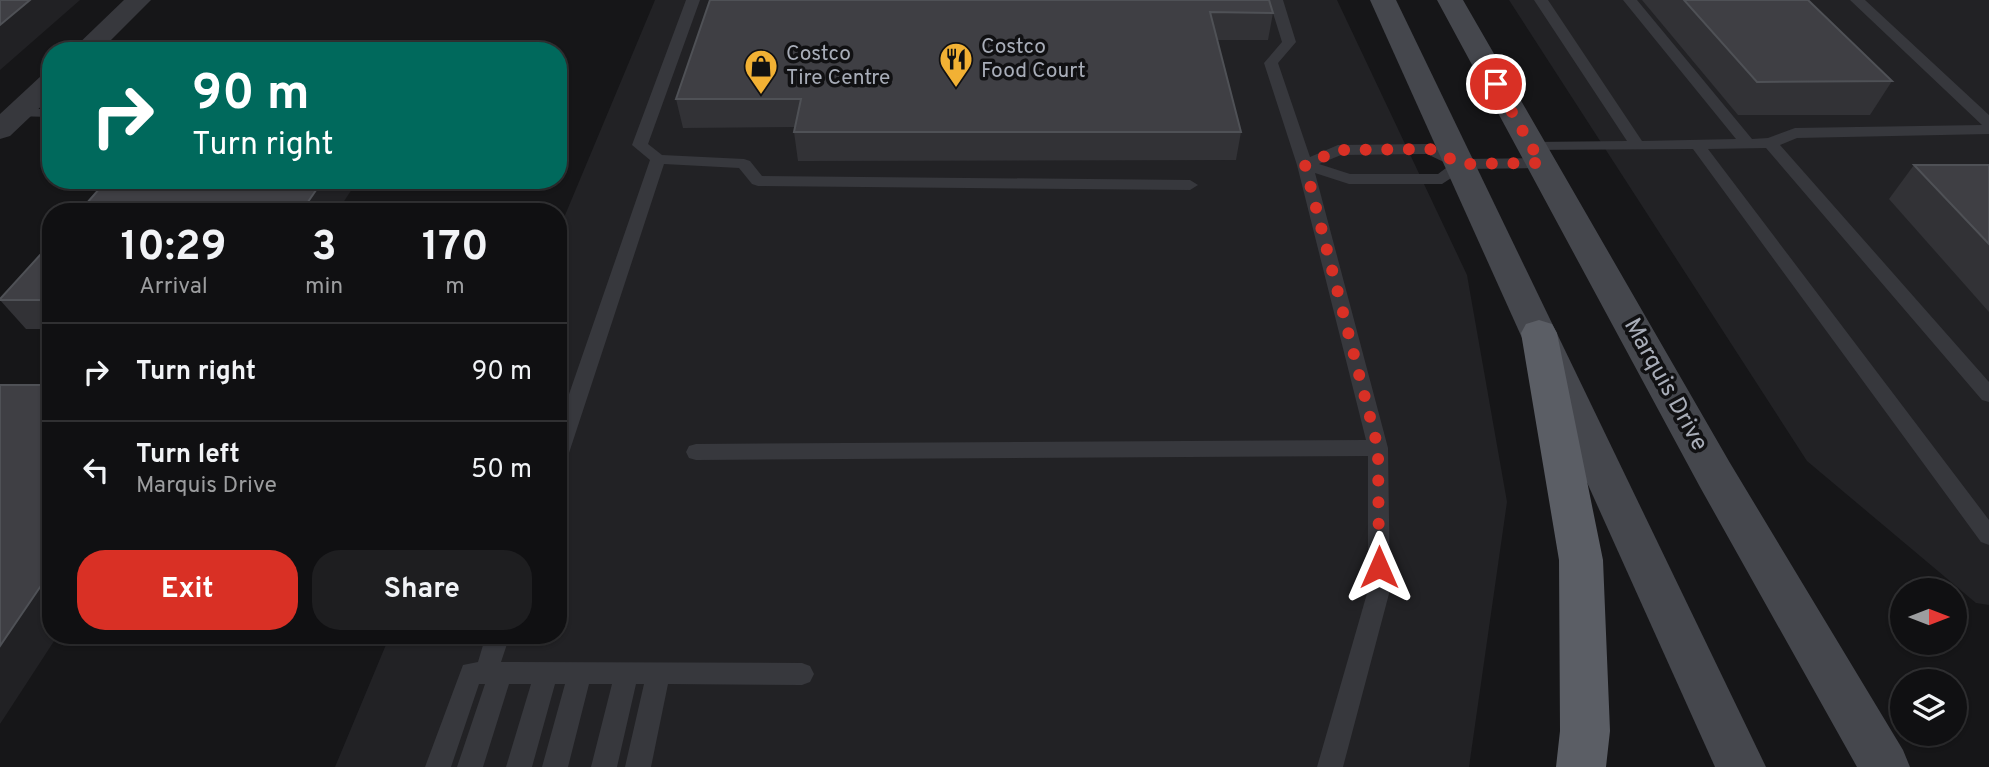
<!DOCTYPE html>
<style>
:root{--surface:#101012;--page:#1e1e20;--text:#f1f3f6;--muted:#9c9d9f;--line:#303032;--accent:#d93025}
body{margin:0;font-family:Overpass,sans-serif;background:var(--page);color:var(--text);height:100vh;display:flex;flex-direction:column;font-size:26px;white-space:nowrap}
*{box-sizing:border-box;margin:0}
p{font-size:23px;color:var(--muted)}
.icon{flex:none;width:38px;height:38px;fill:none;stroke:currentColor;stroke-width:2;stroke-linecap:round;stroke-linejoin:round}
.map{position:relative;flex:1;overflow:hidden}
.sheet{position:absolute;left:42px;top:203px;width:525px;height:441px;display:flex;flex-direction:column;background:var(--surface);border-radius:28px;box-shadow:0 2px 5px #0004,0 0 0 2px var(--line)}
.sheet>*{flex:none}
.guide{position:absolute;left:42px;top:42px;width:525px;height:147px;border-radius:28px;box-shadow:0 2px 5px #0004,0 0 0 2px var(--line);background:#00695c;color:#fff;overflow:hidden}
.needle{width:46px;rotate:90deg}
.tools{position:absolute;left:1890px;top:578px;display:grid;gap:14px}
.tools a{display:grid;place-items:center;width:77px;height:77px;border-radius:50%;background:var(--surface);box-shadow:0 2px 5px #0004,0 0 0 2px var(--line);font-size:35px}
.pin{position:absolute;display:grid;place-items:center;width:60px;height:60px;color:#fff;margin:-30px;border:4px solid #fff;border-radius:50%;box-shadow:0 2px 7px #0007}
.me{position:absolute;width:77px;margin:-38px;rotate:0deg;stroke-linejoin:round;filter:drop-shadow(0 0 5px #0008)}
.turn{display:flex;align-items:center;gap:24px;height:147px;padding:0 35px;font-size:32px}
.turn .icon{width:91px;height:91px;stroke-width:2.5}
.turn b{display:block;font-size:49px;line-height:60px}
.eta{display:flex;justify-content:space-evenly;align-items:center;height:119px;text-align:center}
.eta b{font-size:42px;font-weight:700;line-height:49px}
.cta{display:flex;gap:14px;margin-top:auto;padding:14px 35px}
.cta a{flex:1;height:80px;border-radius:28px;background:var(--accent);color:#fff;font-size:28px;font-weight:700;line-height:80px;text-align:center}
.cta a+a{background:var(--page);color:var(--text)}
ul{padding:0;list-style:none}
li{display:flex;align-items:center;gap:21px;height:98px;padding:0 35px;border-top:2px solid var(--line)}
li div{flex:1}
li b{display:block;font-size:26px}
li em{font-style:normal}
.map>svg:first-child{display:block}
.built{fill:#222225}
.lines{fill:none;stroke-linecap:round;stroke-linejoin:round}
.service{fill:#37383d;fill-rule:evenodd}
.minor{fill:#37383d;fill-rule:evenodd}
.secondary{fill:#45474d;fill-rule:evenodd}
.trunk{fill:#5b5e65;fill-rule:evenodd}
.wall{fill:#323236}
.shaded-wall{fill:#212124}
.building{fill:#3f3f44;stroke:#4f5156;stroke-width:2}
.route{stroke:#d93025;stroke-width:12;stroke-dasharray:0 21.6}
.labels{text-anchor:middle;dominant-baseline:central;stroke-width:7;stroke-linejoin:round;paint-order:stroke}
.far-poi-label{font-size:21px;fill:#a8adb8;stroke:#111113;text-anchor:start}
.street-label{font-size:24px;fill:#a8adb8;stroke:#111113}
</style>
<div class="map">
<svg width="1989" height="767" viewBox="0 0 1989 767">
<rect width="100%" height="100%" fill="#161618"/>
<!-- built -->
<g class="built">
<path d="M655,0H1337L1467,275L1507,502L1469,767H335L390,635H558V232Z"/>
<path d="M1509,0H1989V605L1976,603L1807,461Z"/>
</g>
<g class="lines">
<!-- service -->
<g class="service">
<path d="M686,0H700L648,144L662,155L744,159L750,161L762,176L1190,180L1198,185L1190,190L758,186L752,184L739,168L664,164L568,456L565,462L558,464V426L650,160L632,145Z"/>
<path d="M1269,0H1283L1296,42L1278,63L1310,157L1338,145L1430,144L1464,159L1541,158L1549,163L1541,168L1465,169L1442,184H1349L1315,173L1388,448L1390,590L1343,767H1317L1368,590V456L696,460L689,458L686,452L689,446L696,444L1366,440L1297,165L1264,63L1282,42ZM1427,154L1450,165L1438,174H1350L1319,164L1341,155Z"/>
<path d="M1534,0H1548L1642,141L1736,139L1623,0H1637L1752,139L1768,138L1795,128L1982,125L1850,0H1865L1989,115V134L1797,138L1780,145L1989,382V402L1982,400L1766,148L1708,149L1989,520V545L1981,542L1693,149L1526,150L1523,147L1531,142L1627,141Z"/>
<path d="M18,109H51V117L13,116L11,113L13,110Z"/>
<path d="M486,635H510L501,662L802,663L810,666L814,674L810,682L802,685L668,684L651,767H625L644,684H636L617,767H591L612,684H589L568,767H542L565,684H555L532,767H506L531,684H509L483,767H457L485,684H479L451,767H425L463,665L478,662Z"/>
</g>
<!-- minor -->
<g class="minor">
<path d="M124,0H151L100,51H71Z"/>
<path d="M51,74V97L10,136L0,139V114L41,76Z"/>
</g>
<!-- secondary -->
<g class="secondary">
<path d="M1370,0H1396L1766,767H1715Z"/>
<path d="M1437,0H1463L1730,463L1903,750L1910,767H1857L1700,487Z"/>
</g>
<!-- trunk -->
<path class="trunk" d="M1539,320L1552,324L1557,333L1603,560L1610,731L1606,767H1556L1560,731L1559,560L1521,333L1526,324Z"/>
</g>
<!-- wall -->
<g class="wall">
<path d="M710,0L1273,13L1268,40H1217L1241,132L1236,160L798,161L794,132L795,127L683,128L676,99Z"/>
<path d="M1642,0H1808L1892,81L1870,115H1738Z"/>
<path d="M1914,165H1989V312L1889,199Z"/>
<path d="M51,243V329H26L0,300Z"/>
</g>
<!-- shaded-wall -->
<g class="shaded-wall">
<path d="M30,0H80L0,70V25Z"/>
<path d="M323,180H351L354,186L337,212H301Z"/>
<path d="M51,571V635H58L0,724V646Z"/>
</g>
<!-- building -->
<g class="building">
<path d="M0,0H30L0,25Z"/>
<path d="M710,0H1269L1273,13L1210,12L1241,132H794L801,99H676Z"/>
<path d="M1684,0H1808L1892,81L1757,82Z"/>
<path d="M1914,165H1989V244Z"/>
<path d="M107,180H323L301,212H79Z"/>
<path d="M51,243V300H0V299Z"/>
<path d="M0,385H51V571L0,646Z"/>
</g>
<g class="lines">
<!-- route -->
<path class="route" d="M1379,567L1378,448L1305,165L1338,150L1430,149L1461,164L1541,163L1496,84"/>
</g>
<!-- icons -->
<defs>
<symbol id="restaurant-pin" viewBox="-11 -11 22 30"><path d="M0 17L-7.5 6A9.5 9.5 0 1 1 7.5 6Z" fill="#f2b134" stroke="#111113"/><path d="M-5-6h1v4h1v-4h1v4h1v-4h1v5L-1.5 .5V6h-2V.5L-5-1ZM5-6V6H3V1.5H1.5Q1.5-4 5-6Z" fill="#111"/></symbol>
<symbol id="shop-pin" viewBox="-11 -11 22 30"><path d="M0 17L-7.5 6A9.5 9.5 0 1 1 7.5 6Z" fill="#f2b134" stroke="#111113"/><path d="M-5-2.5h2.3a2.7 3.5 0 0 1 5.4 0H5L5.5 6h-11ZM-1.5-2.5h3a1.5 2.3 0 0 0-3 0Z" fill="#111"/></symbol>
</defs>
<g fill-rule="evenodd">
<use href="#restaurant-pin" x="937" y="40" width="38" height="52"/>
<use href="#shop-pin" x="742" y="47" width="38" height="52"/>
</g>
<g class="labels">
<!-- far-poi labels -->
<g class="far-poi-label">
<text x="981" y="47">Costco<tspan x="981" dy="24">Food Court</tspan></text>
<text x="786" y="54">Costco<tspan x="786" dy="24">Tire Centre</tspan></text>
</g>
<!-- street labels -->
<g class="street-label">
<text transform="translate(1665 385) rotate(61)">Marquis Drive</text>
</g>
</g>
</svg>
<div class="tools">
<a><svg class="needle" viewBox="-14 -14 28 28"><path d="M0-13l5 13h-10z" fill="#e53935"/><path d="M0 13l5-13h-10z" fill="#9c9d9f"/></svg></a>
<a><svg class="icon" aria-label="layers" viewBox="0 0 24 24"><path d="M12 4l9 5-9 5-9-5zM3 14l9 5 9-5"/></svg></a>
</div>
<div class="pin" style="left:1496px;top:84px;background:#d93025"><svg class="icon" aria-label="arrive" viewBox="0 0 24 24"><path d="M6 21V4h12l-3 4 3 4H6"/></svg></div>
<svg class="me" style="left:1379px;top:567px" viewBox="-20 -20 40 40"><path d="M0-17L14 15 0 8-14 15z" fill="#d93025" stroke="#fff" stroke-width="4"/></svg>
<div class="guide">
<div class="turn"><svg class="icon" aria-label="right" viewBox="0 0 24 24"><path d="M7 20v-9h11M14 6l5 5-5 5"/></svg><div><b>90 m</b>Turn right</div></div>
</div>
<section class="sheet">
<div class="eta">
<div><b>10:29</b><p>Arrival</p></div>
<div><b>3</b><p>min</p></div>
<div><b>170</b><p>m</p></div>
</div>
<ul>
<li><svg class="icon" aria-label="right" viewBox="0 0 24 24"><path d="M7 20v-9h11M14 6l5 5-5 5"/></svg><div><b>Turn right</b></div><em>90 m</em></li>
<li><svg class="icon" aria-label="left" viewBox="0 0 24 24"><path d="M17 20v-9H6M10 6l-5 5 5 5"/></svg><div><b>Turn left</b><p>Marquis Drive</p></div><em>50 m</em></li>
</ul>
<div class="cta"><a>Exit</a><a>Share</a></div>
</section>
</div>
